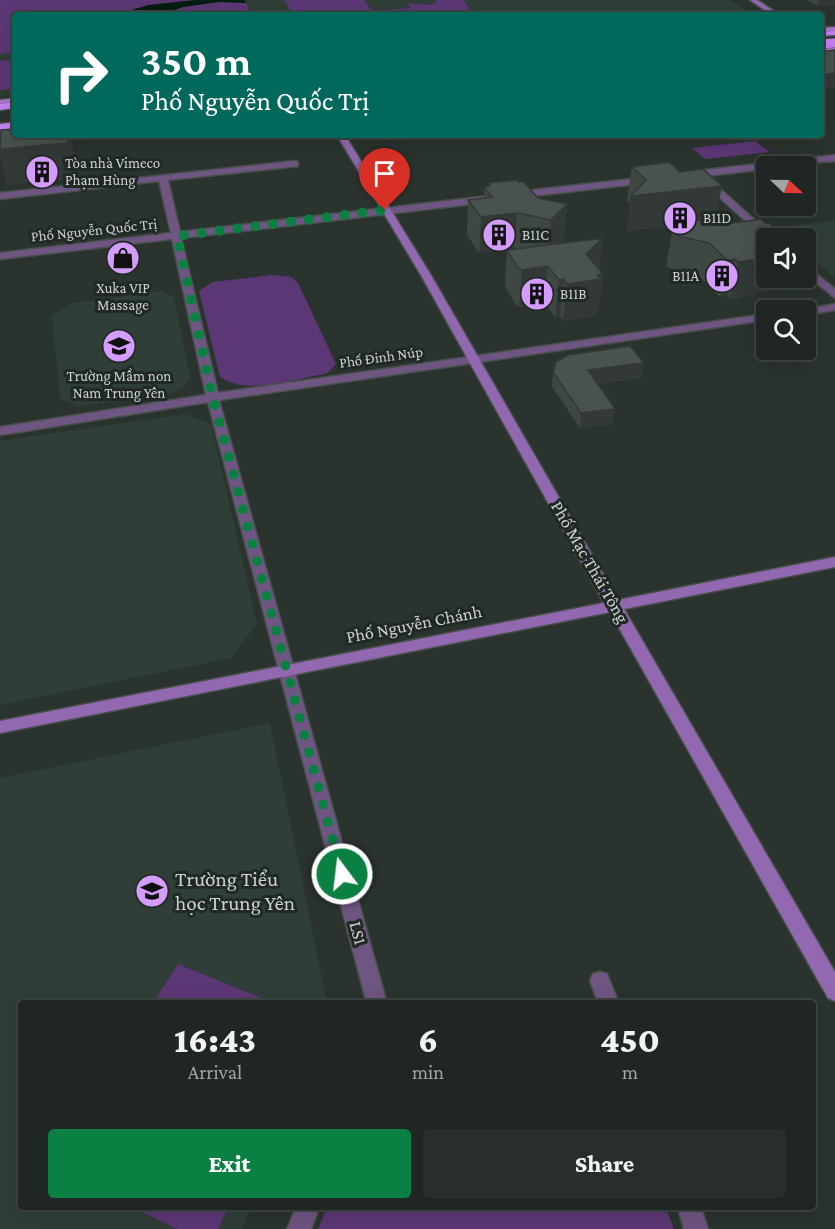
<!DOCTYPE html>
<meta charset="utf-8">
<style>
:root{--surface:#202623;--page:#282e2b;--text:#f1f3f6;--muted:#a2a5a6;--line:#3d4341;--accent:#0b8043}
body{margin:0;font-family:"Crimson Pro",serif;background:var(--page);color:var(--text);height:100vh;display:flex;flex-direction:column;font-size:22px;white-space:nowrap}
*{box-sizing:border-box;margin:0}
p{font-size:20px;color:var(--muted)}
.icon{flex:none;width:33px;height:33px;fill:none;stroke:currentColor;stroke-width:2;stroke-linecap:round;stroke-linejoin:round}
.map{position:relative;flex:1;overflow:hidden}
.sheet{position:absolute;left:18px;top:1000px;width:798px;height:210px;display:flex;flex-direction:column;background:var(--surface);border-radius:6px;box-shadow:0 6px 24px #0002,0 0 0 2px var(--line)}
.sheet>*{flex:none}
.guide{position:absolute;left:12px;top:12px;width:812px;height:126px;border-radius:6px;box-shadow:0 6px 24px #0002,0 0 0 2px var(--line);background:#00695c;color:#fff;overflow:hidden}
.needle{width:39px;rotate:112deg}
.fabs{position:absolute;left:756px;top:156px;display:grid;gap:12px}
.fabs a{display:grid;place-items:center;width:60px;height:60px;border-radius:6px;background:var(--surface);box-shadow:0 6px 24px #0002,0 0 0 2px var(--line);font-size:30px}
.pin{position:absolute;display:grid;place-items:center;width:51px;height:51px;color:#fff;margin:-62px -26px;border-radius:50% 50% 50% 0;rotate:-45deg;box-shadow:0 0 6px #0007}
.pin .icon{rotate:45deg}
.me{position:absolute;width:66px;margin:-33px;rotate:345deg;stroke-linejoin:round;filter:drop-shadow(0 0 4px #0008)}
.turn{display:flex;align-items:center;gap:21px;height:126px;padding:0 30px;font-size:27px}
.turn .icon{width:78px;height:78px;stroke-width:2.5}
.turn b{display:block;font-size:42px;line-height:51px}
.eta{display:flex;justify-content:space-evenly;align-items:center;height:102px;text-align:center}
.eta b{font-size:36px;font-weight:800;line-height:42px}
.action{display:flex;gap:12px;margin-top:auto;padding:12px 30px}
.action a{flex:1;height:69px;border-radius:6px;background:var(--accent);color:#fff;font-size:24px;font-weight:800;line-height:69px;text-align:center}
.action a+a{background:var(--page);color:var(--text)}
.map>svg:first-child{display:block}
.built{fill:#2f3e37}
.green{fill:#5c3775}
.water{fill:#001d11}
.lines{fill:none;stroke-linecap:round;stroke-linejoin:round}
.street-casing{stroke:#48504c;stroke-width:3}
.secondary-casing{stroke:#48504c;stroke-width:3}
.primary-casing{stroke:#48504c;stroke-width:3}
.highway-casing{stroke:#48504c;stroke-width:3}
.street{fill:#6f5582;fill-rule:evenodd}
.secondary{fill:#9268b0;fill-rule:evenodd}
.primary{fill:#ad76d3;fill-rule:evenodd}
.highway{fill:#c582f3;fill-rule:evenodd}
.highway-bridge-casing{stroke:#48504c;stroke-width:10;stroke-linecap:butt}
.highway-bridge{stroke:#c582f3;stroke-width:9}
.wall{fill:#3f4743}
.shaded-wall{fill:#333937}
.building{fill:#49524e;stroke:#333937;stroke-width:1.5}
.route{stroke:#0b8043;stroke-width:10;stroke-dasharray:0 18}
.labels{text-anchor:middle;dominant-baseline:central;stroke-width:6;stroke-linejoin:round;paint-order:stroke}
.far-poi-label{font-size:15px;fill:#ced3d0;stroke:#212925;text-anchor:start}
.far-street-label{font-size:15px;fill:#ced3d0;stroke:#212925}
.street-label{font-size:18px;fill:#ced3d0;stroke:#212925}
.near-poi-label{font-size:21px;fill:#ced3d0;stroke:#212925;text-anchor:start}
</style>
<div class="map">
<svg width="835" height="1229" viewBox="0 0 835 1229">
<rect width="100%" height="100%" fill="#2b332f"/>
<!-- built -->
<g class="built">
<path d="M0,0H730L754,15H15V95L0,96Z"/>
<path d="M835,220V278L806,253V238H789L776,228Z"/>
<path d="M162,291L174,297L190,377L186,385L178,391L167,394L78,406L60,398L52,315L73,303Z"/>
<path d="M185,414L211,424L257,624L231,658L0,705V441Z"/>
<path d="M270,723L327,1003L21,1004V1208H251L242,1229H0V778Z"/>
</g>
<!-- green -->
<g class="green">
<path d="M0,0H196L149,5L114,15H15V52L0,54Z"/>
<path d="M284,0H364L372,11L411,8L408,3L429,5L437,2L435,0H464L473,14L293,15Z"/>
<path d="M226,1L246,3L252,15H160L183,7Z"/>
<path d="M15,60V89L0,90V61Z"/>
<path d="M755,141L770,152L705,159L692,148Z"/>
<path d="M272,275L291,277L298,283L336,364L328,373L319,375C288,381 249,395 220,377L199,291L213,282Z"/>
<path d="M178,964L268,1001L267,1004L153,1003Z"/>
<path d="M134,1208H228L218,1229H177Z"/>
<path d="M327,1208H666L674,1229H318Z"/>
</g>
<!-- water -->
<path class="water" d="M196,0H244L246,3L219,2L183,7L160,15H114L149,5Z"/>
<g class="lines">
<defs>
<g id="street">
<path d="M835,155V161L766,166V169L688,178L684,175L688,172Z"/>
<path d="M295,161L298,162V166L168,180L180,232L489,196L494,199L489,202L181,238L218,393L766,314V320L219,400L387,1004H367L208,402L0,435V427L206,395L172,239L0,259V253L171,233L159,181L0,199V193Z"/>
<path d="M650,177L653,178V182L515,198L510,195L515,192Z"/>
<path d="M703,179H709L775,238L766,239L703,183Z"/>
<path d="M806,266L835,289V298L806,274Z"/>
<path d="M835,304V310L806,315V310H802Z"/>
<path d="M600,972L607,974L619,1004H599L590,981L593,974Z"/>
<path d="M296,1208H319L311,1229H287Z"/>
<path d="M678,1208H701L708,1229H684Z"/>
</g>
<g id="secondary">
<path d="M750,0H757L780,15H772Z"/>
<path d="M337,135H345L432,277L618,600L835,557V567L624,609L835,972V1001L828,998L610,612L0,733V721L604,603L422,277Z"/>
</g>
<g id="primary">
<path d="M835,27V31L820,32V28Z"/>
<path d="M835,46V50L820,52V48Z"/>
<path d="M15,98V102L0,104V100Z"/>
<path d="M15,127V131L0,132V128Z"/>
</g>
<g id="highway">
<path d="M835,31V35L820,36V32Z"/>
<path d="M15,102V108L0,110V104Z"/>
<path d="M15,122V128L0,130V124Z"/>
</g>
</defs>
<!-- street casing -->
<use href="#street" class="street-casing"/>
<!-- secondary casing -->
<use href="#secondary" class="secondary-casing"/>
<!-- primary casing -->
<use href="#primary" class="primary-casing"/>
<!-- highway casing -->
<use href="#highway" class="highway-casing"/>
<!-- street -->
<use href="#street" class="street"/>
<!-- secondary -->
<use href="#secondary" class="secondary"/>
<!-- primary -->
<use href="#primary" class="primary"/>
<!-- highway -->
<use href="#highway" class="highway"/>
<defs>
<path id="highway-bridge" d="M820,44L835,43"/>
</defs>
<!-- highway-bridge casing -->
<use href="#highway-bridge" class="highway-bridge-casing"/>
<!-- highway-bridge -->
<use href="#highway-bridge" class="highway-bridge"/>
</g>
<!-- wall -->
<g class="wall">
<path d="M806,0H835V5L818,6Z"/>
<path d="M632,167L680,172L722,186L715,220L705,221L720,225L765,223L785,237V238H766V277L763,292H757L756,295L730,299L728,296L720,297L702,279L671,272L672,269L666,267L672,232L678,225L627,231L630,204L627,200Z"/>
<path d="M488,183L538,198L567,204L564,240L560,243L599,269L603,274L598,311H597L596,316L563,321L560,316L555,317L545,303L519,307L515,304L505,286L507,250L517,249L514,248L479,253L467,235L468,200L484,198V187L488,186Z"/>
<path d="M644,363L641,378L597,384L613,424L580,428L552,387L553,372Z"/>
</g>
<!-- shaded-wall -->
<g class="shaded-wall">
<path d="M819,0H835V5L818,6Z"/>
<path d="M835,73V88L820,89V75Z"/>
<path d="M67,135H70L75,158V178L7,185L0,156V149Z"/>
<path d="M722,186L715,220L627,231L631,196Z"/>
<path d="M567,204L564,240L548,256L551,220Z"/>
<path d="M517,213L514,248L479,253L481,217Z"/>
<path d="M603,238L599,274H603L598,311H597L596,316L563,321L567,284L586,254Z"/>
<path d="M766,242V277L763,292H757L756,295L730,299L738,262L758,243Z"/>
<path d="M735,259L728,296L720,297L727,260Z"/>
<path d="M548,266L545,303L519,307L522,270Z"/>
<path d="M564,279L560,316L555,317L559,280Z"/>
<path d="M644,363L641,378L586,385L588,370Z"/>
<path d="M615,409L613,424L580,428L581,413Z"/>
</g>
<!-- building -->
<g class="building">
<path d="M835,50V73L820,75V52Z"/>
<path d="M15,129V135H67V143L0,149L1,130Z"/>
<path d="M669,162L680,172L703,169L722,186L631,196L646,180L632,167Z"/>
<path d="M517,180L519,182H524L538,198L567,204L551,220L517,213L481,217L468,200L492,197L484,187L490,186L488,183Z"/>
<path d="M685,217L720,225L761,219L765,223H769L785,237L782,238H783H766V242L758,243L766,251V256H762L764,258L738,262L735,259L727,260L709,243L678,236L679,233L672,232Z"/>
<path d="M603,238L586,254L603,274L597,275L601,279L567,284L564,279L559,280L548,266L522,270L518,268L507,250Z"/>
<path d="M630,346L644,363L588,370L615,409L581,413L553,372L556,362L568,355Z"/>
</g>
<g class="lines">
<!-- route -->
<path class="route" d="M342,874L213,399L177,236L385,210"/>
</g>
<!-- icons -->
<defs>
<symbol id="building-disc" viewBox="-11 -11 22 22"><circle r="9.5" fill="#d49cfc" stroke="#212925"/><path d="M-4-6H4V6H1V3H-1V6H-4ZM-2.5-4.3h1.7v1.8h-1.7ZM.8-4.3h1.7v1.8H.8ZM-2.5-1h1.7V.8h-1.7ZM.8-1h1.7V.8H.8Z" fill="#111"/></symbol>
<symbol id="shop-disc" viewBox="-11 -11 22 22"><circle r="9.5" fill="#d49cfc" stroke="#212925"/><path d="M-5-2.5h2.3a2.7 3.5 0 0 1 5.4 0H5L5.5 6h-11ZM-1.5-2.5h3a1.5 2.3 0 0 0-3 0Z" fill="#111"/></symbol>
<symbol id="school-disc" viewBox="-11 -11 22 22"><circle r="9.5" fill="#d49cfc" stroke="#212925"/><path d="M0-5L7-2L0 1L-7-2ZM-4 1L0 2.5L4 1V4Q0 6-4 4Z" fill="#111"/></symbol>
</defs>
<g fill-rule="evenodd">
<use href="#building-disc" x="23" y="153" width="38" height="38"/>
<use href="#building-disc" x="661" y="199" width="38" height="38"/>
<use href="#building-disc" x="480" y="216" width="38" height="38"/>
<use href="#shop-disc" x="104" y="239" width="38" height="38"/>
<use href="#building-disc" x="703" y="257" width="38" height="38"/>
<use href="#building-disc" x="518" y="275" width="38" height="38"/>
<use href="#school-disc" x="100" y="327" width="38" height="38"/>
<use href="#school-disc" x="133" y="872" width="38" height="38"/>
</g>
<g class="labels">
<!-- far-poi labels -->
<g class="far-poi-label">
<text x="65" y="163">Tòa nhà Vimeco<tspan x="65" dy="17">Phạm Hùng</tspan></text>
<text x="703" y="218">B11D</text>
<text x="522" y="235">B11C</text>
<text x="699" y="276" text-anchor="end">B11A</text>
<text x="123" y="288" text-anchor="middle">Xuka VIP<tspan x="123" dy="17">Massage</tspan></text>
<text x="560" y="294">B11B</text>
<text x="119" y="376" text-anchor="middle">Trường Mầm non<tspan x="119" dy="17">Nam Trung Yên</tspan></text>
</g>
<!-- far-street labels -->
<g class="far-street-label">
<text transform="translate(94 230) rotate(-6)">Phố Nguyễn Quốc Trị</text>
<text transform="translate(381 357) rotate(-8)">Phố Đinh Núp</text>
</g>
<!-- street labels -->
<g class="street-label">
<text transform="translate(590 562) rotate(60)">Phố Mạc Thái Tông</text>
<text transform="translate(414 624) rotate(-11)">Phố Nguyễn Chánh</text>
<text transform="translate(358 933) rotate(75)">LS1</text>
</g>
<!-- near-poi labels -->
<g class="near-poi-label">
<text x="175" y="879">Trường Tiểu<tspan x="175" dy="24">học Trung Yên</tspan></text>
</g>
</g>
</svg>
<div class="fabs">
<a><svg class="needle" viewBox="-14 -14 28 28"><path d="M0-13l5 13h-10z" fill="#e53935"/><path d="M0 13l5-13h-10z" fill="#a2a5a6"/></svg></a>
<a><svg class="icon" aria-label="sound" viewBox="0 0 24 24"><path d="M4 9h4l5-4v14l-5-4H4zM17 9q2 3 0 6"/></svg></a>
<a><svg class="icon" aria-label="search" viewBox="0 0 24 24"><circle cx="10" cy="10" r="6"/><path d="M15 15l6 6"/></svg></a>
</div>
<div class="pin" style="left:385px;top:210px;background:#d93025"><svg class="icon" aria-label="arrive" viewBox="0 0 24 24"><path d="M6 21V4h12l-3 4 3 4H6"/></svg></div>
<svg class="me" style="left:342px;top:874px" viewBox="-20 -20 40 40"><circle r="17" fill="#0b8043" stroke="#fff" stroke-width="3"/><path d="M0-11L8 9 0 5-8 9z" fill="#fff"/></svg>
<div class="guide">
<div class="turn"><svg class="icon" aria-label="right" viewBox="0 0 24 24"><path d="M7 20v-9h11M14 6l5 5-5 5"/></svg><div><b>350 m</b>Phố Nguyễn Quốc Trị</div></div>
</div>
<section class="sheet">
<div class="eta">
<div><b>16:43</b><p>Arrival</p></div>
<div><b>6</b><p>min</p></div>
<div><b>450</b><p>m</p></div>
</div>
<div class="action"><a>Exit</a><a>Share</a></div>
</section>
</div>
